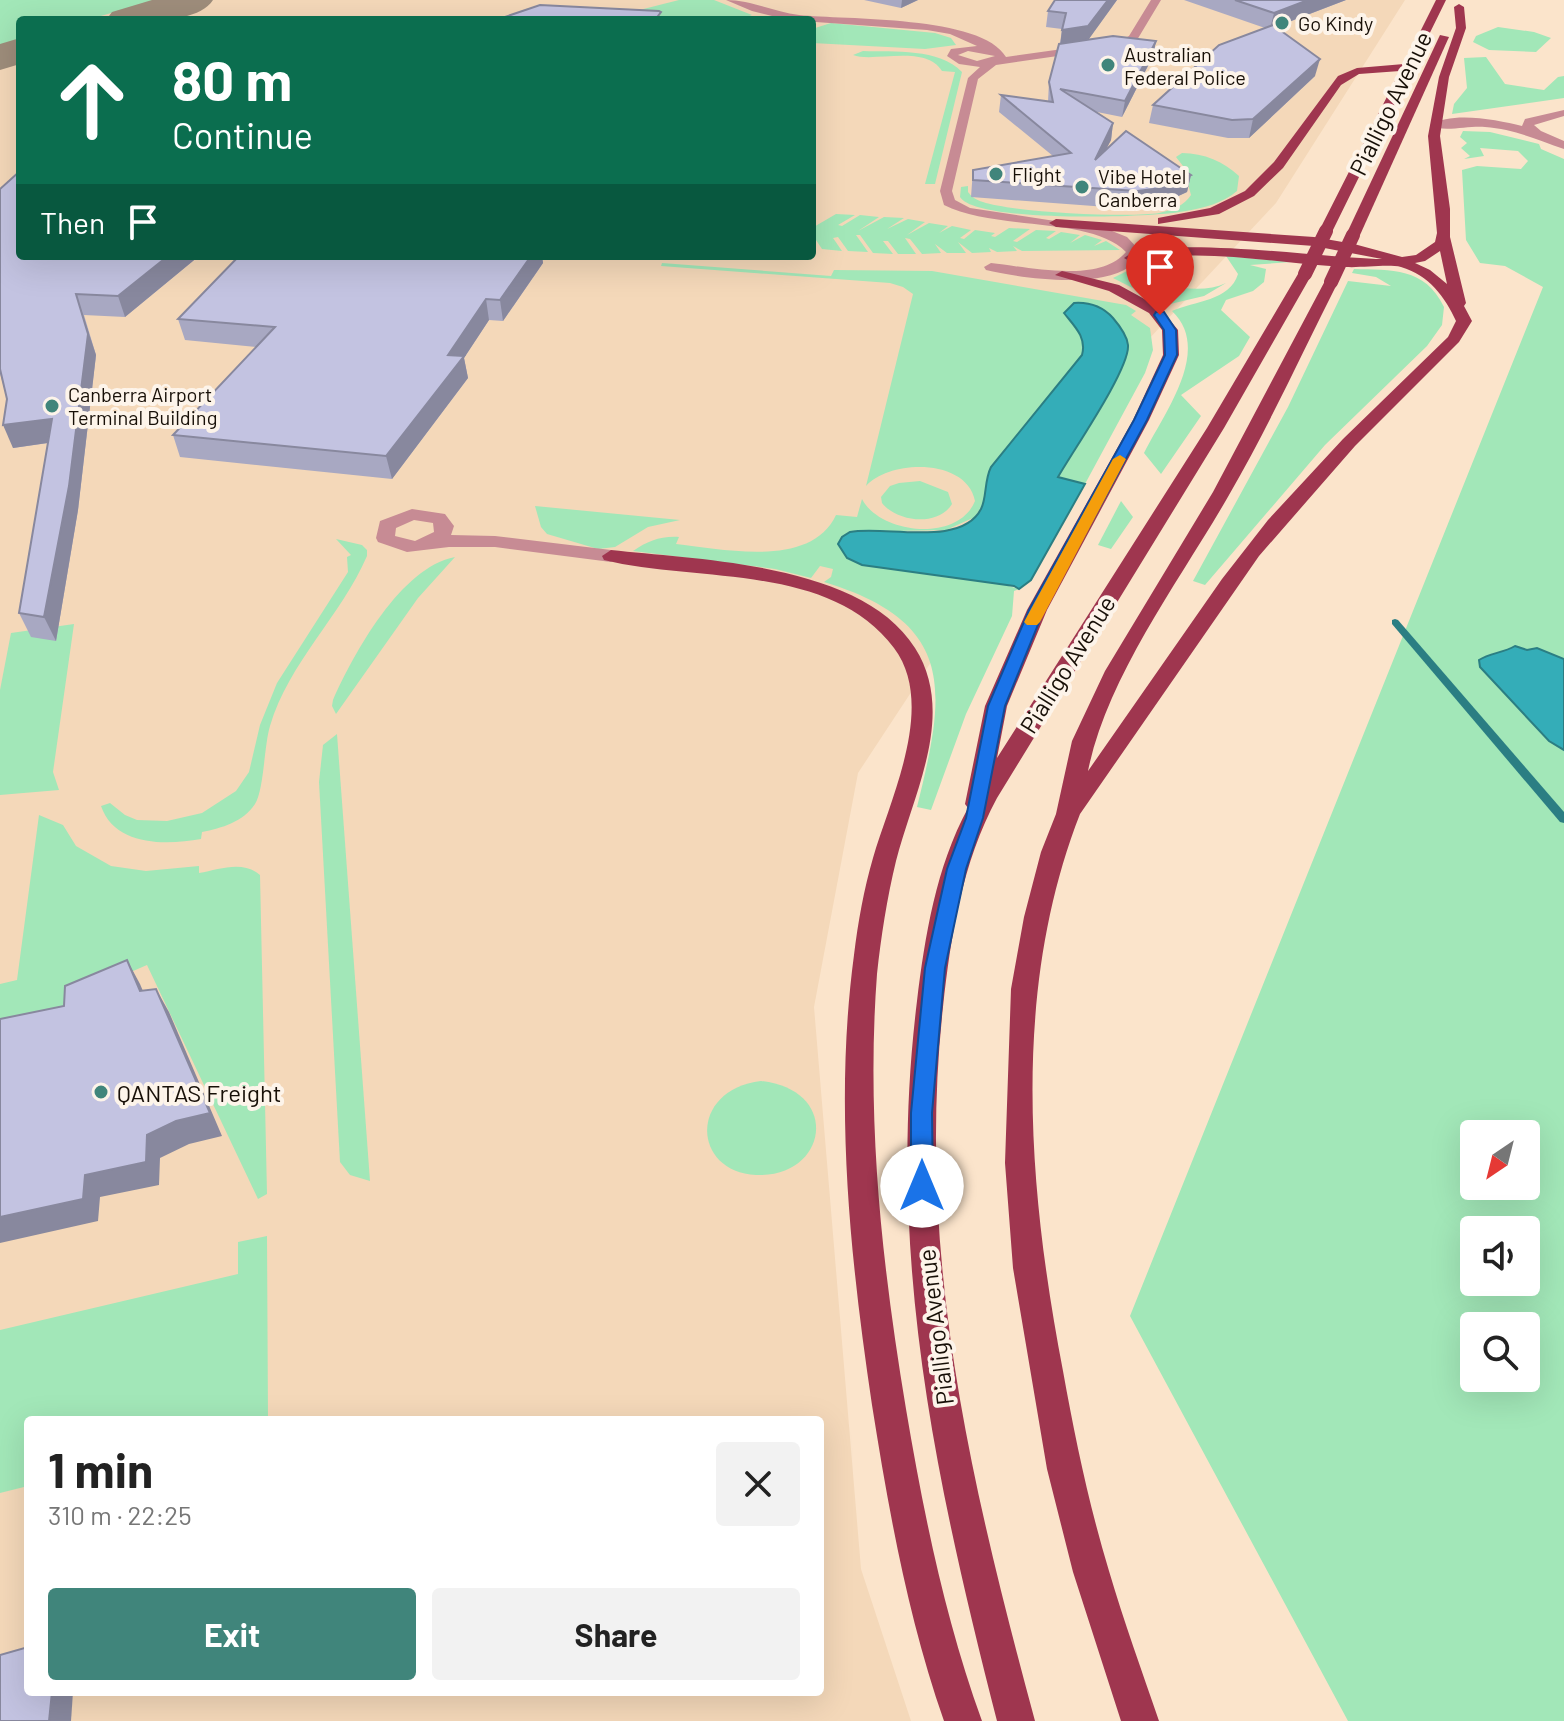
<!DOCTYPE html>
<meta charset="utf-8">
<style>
:root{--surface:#fff;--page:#f2f2f2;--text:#222;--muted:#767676;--accent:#40857b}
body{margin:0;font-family:Barlow,sans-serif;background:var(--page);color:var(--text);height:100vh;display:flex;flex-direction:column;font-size:30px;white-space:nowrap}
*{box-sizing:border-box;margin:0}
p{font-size:26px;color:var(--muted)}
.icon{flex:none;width:44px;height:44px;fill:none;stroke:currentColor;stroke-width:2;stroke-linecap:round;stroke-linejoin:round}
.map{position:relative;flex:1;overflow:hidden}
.sheet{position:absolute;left:24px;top:1416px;width:800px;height:280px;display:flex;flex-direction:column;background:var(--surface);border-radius:8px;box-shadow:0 8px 32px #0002}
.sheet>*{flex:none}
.banner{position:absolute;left:16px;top:16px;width:800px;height:244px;border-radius:8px;box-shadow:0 8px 32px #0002;background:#0b6e4f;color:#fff;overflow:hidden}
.needle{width:52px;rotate:215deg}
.controls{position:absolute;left:1460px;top:1120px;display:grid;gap:16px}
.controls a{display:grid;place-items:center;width:80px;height:80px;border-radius:8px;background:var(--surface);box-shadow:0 8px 32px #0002;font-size:40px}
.pin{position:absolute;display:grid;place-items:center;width:68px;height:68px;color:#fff;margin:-82px -34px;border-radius:50% 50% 50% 0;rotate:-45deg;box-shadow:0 0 8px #0007}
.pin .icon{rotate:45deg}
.me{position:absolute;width:88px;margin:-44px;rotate:0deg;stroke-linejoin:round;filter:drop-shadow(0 0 6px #0008)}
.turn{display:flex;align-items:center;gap:28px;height:168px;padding:0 24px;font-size:36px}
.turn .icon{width:104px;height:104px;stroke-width:2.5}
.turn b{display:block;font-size:56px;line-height:68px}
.then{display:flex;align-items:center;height:76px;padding:0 24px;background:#0003;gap:16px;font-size:30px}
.round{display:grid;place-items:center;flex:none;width:84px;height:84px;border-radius:8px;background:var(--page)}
.summary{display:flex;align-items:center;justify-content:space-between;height:136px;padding:0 24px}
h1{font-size:48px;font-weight:700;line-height:60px}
.button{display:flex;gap:16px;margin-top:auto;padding:16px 24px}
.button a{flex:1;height:92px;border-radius:8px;background:var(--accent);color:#fff;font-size:32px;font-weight:700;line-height:92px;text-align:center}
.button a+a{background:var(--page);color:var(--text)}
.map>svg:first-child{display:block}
.built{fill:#f4d8b9;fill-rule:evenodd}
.green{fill:#a2e7b8;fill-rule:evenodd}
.water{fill:#34adb8;stroke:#2b7e83;stroke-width:2}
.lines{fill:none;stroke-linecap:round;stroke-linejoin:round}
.stream{fill:#2b7e83;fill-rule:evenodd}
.taxiway{fill:#9e8d7b;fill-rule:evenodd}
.minor{fill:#c78b94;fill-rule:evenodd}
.major{fill:#9f364f;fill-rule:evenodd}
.major-bridge{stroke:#9f364f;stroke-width:14}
.wall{fill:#a8a8c2}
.shaded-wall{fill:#88889e}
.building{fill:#c3c3e1;stroke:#88889e;stroke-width:2}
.route{fill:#1a73e8;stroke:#114b97;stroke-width:2}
.slow{fill:#f59e0b}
.poi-dot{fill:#40857b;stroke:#fdf4ea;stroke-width:3}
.labels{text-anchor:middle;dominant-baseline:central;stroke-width:8;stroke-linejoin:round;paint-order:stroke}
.far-poi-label{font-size:20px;fill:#170f07;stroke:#fdf4ea;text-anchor:start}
.street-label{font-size:24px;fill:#170f07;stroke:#fdf4ea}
.poi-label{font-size:24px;fill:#170f07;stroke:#fdf4ea;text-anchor:start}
</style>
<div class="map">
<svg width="1564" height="1721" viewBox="0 0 1564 1721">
<rect width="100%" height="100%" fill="#fbe4cb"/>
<!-- built -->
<path class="built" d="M0,0H1405L1276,203L1062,432L956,624L858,773L814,1007L861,1569L911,1721H0ZM20,20H812V256H20ZM28,1420H820V1692H28Z"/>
<!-- green -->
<g class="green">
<path d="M0,0H156L87,20H20V39L0,45Z"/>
<path d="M679,0H714L752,15L739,20H600Z"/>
<path d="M831,23L935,33L951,38L956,45L925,49L812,43V29Z"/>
<path d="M1498,27L1534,32L1551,38L1536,52L1489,50L1473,42L1476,36Z"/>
<path d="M863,51C894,52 939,48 962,72L935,184H925L955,72L942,71C925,44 873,63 853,55Z"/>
<path d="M1486,57L1505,84L1544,90L1558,77L1564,76V98L1452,114L1454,104L1467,88L1464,58Z"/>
<path d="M1463,131L1490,132L1539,144L1541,149L1564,159V1721H1348L1130,1316L1543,287L1505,266L1480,263L1466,240L1462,170L1477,166L1521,169L1528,161L1518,151L1480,148L1484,156L1464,159L1470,156L1461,148L1467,143L1460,137ZM1474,1134H1526V1186H1474ZM1474,1230H1526V1282H1474ZM1474,1326H1526V1378H1474Z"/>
<path d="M1182,153C1204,153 1224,162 1239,176L1237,191C1223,203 1204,208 1186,211C1153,218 975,223 960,197L961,187L968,186V192C972,197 976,200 983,202C1011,212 1129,218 1159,213C1172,210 1184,206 1191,195L1183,166L1176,157Z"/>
<path d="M836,214L855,215L838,225L842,226L860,215L879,217L858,231L884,217L904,218L887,229L908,219L925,222L907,235L929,223L948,226L939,233L952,226L971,230L960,238L964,239L975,230L995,233L991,236L995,237L1009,228L1030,229L1013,241L1017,242L1036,230L1056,231L1046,238L1049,239L1061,232L1080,235L1070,243L1085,235L1102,240L1094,246L1106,241L1120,250L1022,251L1013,246L1017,251L997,252L989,248L991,252L972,253L958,242L966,253H947L935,244L941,253L922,254L910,239L905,238L916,254H898L888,241H883L893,254L873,253L860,235H856L868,252L848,251L838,237L833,238L842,251L822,249L812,234V228Z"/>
<path d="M1226,256L1291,262L1250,265L1266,269L1264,282L1253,291L1226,300L1221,310L1250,337L1239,356L1181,395L1201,416L1161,474L1144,453C1164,413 1213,350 1172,311C1194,301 1230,301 1238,274Z"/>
<path d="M662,263L831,276L834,270L932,271L1126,305L1136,311L1131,315L1150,328L1153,350L1145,373L1085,484L1058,478C1073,452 1127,374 1128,348C1129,336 1119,324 1111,316C1100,305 1087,301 1072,304L1064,314C1076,327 1086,337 1082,355L991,467L983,504L975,517L946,530L850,532L842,537L1019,589L1014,591L1012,616L966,714L931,810L917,807C945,693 959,623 824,582L831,577L833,569L820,566L811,578L775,569L633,551C648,541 660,536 679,537L676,544C723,549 811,569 836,515L857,517L862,499C880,534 958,543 975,501C967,458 890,459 866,486L913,294L903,287L890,283L661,266Z"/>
<path d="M1354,269C1391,270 1425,267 1444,307L1442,325L1427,346L1325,445L1205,585L1193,581L1288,407L1348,281L1391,286L1376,277L1352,273Z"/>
<path d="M1129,270C1156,283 1196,297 1226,283L1204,296L1166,305L1113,278Z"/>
<path d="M920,481L948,492L952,504C938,527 897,522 882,503L881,497L890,486L899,483Z"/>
<path d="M1121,501L1133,517L1111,549L1098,545Z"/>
<path d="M535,506L680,520L648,527L615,547L598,549L547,534L541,527Z"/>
<path d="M336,539L362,545L367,550V556C341,616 289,662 270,726C264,746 264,790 255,804C243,822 222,828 202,832L201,839C167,845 115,847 101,806L110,803L125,815L137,820L167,821L202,813L236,791L249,772L260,725L277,683L348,572L347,557L351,555Z"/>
<path d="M455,557L418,598L336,714L332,706L333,700C354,653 401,567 455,557Z"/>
<path d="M74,624L53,772L59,790L0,795V690L11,633Z"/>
<path d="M337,734L370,1181L350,1175L340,1162L319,782L323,745Z"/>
<path d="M39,815L63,825L76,846L111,866L146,871L199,866V873C220,869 243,860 260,875L267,1194L258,1199L147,965L75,996L72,1027L0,1042V984L17,980Z"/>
<path d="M761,1081C842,1090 828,1178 756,1175C692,1172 688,1090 761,1081Z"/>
<path d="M267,1236L268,1420H28V1486L0,1493V1330L238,1274V1242Z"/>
</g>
<!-- water -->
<g class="water">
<path d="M1074,303C1089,302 1102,306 1113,318C1119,325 1127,335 1128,345C1130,369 1072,452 1058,477L1085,484L1031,580L1019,589L1014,586L862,565L847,558L838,544L842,537L850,532C884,525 961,548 981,509C987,497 984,481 991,467L1082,355C1087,337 1074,326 1064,313Z"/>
<path d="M1515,646L1527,650L1537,648L1564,659V750L1549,741L1480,667L1479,660C1490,653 1503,653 1515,646Z"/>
</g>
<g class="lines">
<!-- stream -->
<path class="stream" d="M1395,619L1398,620L1564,812V823L1560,822L1392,624V620Z"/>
<!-- taxiway -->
<g class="taxiway">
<path d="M152,0H213C196,26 135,20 106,20L112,12Z"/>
<path d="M20,38V64L0,70V44Z"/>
</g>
<!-- minor -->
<g class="minor">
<path d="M726,0C751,0 774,12 799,15C845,20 982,15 1006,57L1120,41L1129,36L1151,0H1161L1137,40L1127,46L996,65L978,79L952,191L955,200L970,208L1107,229L1127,237L1141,252C1137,257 1133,263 1129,267C1099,289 1020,278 986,270L984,267L991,263C1028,267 1099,284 1126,252C1092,216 995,231 944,205L940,191L968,78L980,67L959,64L947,56L951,49L977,46L950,34L927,30L788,20L752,11ZM968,51L995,56L977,61L958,55Z"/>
<path d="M1564,110V116L1534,125L1541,131L1564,141V149C1537,140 1514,129 1485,127C1470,125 1442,133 1430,125C1453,111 1497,120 1522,126L1525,119Z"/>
<path d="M412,509L445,514L454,526L451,535L495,536L611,550L620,556L611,562L495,547H449L407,552L378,542L376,538L380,521ZM414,520L433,523L434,532L415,541L395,536L396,528Z"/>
</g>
<!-- major -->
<g class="major">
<path d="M1436,0H1446L1331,234L1319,231L1400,71L1359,74L1341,85L1283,168L1254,196L1219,214L1158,224V218L1210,208L1245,191L1274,162L1338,76L1357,68L1404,64Z"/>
<path d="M1459,4L1464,7L1466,28L1449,77L1440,136L1450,209V237L1466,303L1464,306L1472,321L1459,342L1355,446L1259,556L1080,814C1011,991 1028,1188 1063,1371C1075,1438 1089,1505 1109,1571C1124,1622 1142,1671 1159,1721H1121L1073,1572L1047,1469L1013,1268L1005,1163L1011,989L1024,917L1041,852L1056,814L1072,741L1105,671L1213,492L1326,279H1336L1338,282C1302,353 1269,426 1229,495C1181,579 1107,676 1088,771L1222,579L1268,520L1343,439L1448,337L1456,321C1445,297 1429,275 1401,267C1388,264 1361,268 1346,267C1274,264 1203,246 1131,262L1124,258C1156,233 1332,259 1382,259L1314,246L1056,227L1049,223L1056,219L1314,237L1354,244L1402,257L1416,255L1435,242L1437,233L1428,136L1439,77L1456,28L1454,7ZM1440,251L1447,284L1430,270L1415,263L1425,261Z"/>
<path d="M1440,35L1449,37L1360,235L1348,238L1346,235Z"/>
<path d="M1305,270L1312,274L1224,428L997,798C962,863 951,935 943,1007C916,1255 971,1484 1035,1721H997C935,1478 886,1254 917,1001C925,936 936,867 968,808L965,804L985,706L1027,610L1133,420L1163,355L1162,330L1149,313L1109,291L1055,275L1062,271L1119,285L1159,307L1178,330L1179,355L1149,420L1047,610L1007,706L997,758L1207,428L1298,274Z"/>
<path d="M611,550C700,560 862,563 915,648C957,714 913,794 896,861C887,898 881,937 877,974C866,1120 882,1265 906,1409C924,1515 945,1619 982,1721H944C908,1618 889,1512 872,1405C850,1257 834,1104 854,955C858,922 864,889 873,858C890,799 937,705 894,648C829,562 696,583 604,560L602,556Z"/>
</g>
<!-- major-bridge -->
<g class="major-bridge">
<path d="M1305,274L1326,231"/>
<path d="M1331,282L1353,235"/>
</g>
</g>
<!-- wall -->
<g class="wall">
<path d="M864,0H918L901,8Z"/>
<path d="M1055,0H1117L1088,40L1156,41L1153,56L1122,117L1097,112L1113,123L1111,140L1106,149L1191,175L1187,192L1159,205L1134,209L971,197L973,170L1053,156L999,112L1001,95L1048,102L1049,82L1060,44L1062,29L1046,27L1048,11Z"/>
<path d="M1184,0H1346L1276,27L1315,76L1249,138H1228L1149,123L1153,105L1265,28Z"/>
<path d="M0,189L20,256H199L125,317L84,315L96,355L78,510L56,641L31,637L19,613L48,443L13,448L7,399L0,373Z"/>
<path d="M239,256H542L543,263L503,321L489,320L464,358L468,378L392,479L180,457L173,435L257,347L185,340L178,319Z"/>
</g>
<!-- shaded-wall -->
<g class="shaded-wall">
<path d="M902,0H918L901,8Z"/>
<path d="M1108,0H1117L1086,43L1060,46L1062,30Z"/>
<path d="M1308,0H1346L1270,29L1274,13Z"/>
<path d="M1156,41L1153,56L1122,117L1125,101Z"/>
<path d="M1320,59L1315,76L1249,138L1253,119Z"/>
<path d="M1113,123L1111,140L1092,177L1095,160Z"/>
<path d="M1191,175L1187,192L1159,205L1134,209L1137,191Z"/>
<path d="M168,256H199L125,317L118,296Z"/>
<path d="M531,256H542L543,263L503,321L500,300Z"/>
<path d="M76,294L96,355L78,510L56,641L44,617Z"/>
<path d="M486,299L489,320L464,358L468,378L392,479L386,456L448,355Z"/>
<path d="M52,419L61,441L13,448L3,425Z"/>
<path d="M127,960L140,984L153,1015L140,991Z"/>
<path d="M156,989L169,1012L222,1136L189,1144L160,1158L159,1185L100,1197L98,1221L0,1243V1217Z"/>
<path d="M52,1692H73L71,1721H49Z"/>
</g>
<!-- building -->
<g class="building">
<path d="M1055,0H1108L1088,26L1062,30L1066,13L1048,11Z"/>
<path d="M1235,0H1308L1274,13Z"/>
<path d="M540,5L659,11L661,12L655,20H496Z"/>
<path d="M1273,25L1320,59L1253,119L1232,120L1153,105L1219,45Z"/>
<path d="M1113,36L1156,41L1125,101L1060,89L1113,123L1095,160L1126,131L1191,175L1162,188L1137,191L973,180V170L1071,153L1001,95L1053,102L1049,82L1059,44Z"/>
<path d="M20,171V256H168L118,296L76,294L88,334L69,486L44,617L19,613L52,419L3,425L7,399L0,369V189Z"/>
<path d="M239,256H531L500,300L486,299L448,355L464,356L386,456L173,435L275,327L178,319Z"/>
<path d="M127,960L140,991L156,989L210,1113L176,1121L147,1135L146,1162L85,1175L83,1199L0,1217V1019L64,1006L65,986Z"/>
<path d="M28,1647V1692H52L49,1721H0V1655Z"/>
</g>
<!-- route -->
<path class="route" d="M1156,312H1164L1176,330L1177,355L1147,420L1044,610L1005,706L983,818L966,869L945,968L932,1113L933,1186L930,1193L922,1196L914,1193L911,1186V1113L925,968L947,869L966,818L988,706L1029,610L1134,420L1165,355L1164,330L1154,315Z"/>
<!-- slow -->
<path class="slow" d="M1120,455L1126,459L1040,622L1037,625H1027L1024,622L1113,459Z"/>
<!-- markers -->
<g class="poi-dot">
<circle cx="1282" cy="23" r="8"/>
<circle cx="1108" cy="65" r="8"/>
<circle cx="996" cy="174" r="8"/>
<circle cx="1082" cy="187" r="8"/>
<circle cx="52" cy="406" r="8"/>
<circle cx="101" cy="1092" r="8"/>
</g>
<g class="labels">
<!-- far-poi labels -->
<g class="far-poi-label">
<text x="1298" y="23">Go Kindy</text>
<text x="1124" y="54">Australian<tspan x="1124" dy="23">Federal Police</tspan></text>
<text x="1012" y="174">Flight</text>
<text x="1098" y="176">Vibe Hotel<tspan x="1098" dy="23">Canberra</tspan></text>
<text x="68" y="394">Canberra Airport<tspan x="68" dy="23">Terminal Building</tspan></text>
</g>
<!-- street labels -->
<g class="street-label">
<text transform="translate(1390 103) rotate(-64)">Pialligo Avenue</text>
<text transform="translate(1067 664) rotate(-58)">Pialligo Avenue</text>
<text transform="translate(935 1327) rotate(-97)">Pialligo Avenue</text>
</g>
<!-- poi labels -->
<g class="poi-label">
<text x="117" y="1092">QANTAS Freight</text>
</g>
</g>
</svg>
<div class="controls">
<a><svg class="needle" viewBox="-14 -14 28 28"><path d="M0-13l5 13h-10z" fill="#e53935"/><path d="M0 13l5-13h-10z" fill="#767676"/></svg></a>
<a><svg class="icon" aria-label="sound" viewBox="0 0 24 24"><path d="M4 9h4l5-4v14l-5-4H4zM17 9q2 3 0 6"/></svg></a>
<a><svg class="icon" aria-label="search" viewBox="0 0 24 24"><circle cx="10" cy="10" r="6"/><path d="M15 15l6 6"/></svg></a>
</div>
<div class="pin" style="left:1160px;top:315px;background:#d93025"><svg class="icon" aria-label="arrive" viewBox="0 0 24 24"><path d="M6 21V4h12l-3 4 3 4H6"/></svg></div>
<svg class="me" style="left:922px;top:1186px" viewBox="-20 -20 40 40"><circle r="19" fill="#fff"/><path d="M0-13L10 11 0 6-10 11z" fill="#1a73e8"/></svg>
<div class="banner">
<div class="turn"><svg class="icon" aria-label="ahead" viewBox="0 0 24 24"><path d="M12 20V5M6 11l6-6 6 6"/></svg><div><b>80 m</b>Continue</div></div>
<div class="then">Then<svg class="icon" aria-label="arrive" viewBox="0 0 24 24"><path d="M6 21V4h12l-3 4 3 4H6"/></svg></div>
</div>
<section class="sheet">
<div class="summary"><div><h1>1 min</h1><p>310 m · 22:25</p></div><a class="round"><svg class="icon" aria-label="close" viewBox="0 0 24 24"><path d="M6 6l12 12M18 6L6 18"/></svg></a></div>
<div class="button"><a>Exit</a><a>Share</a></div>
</section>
</div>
